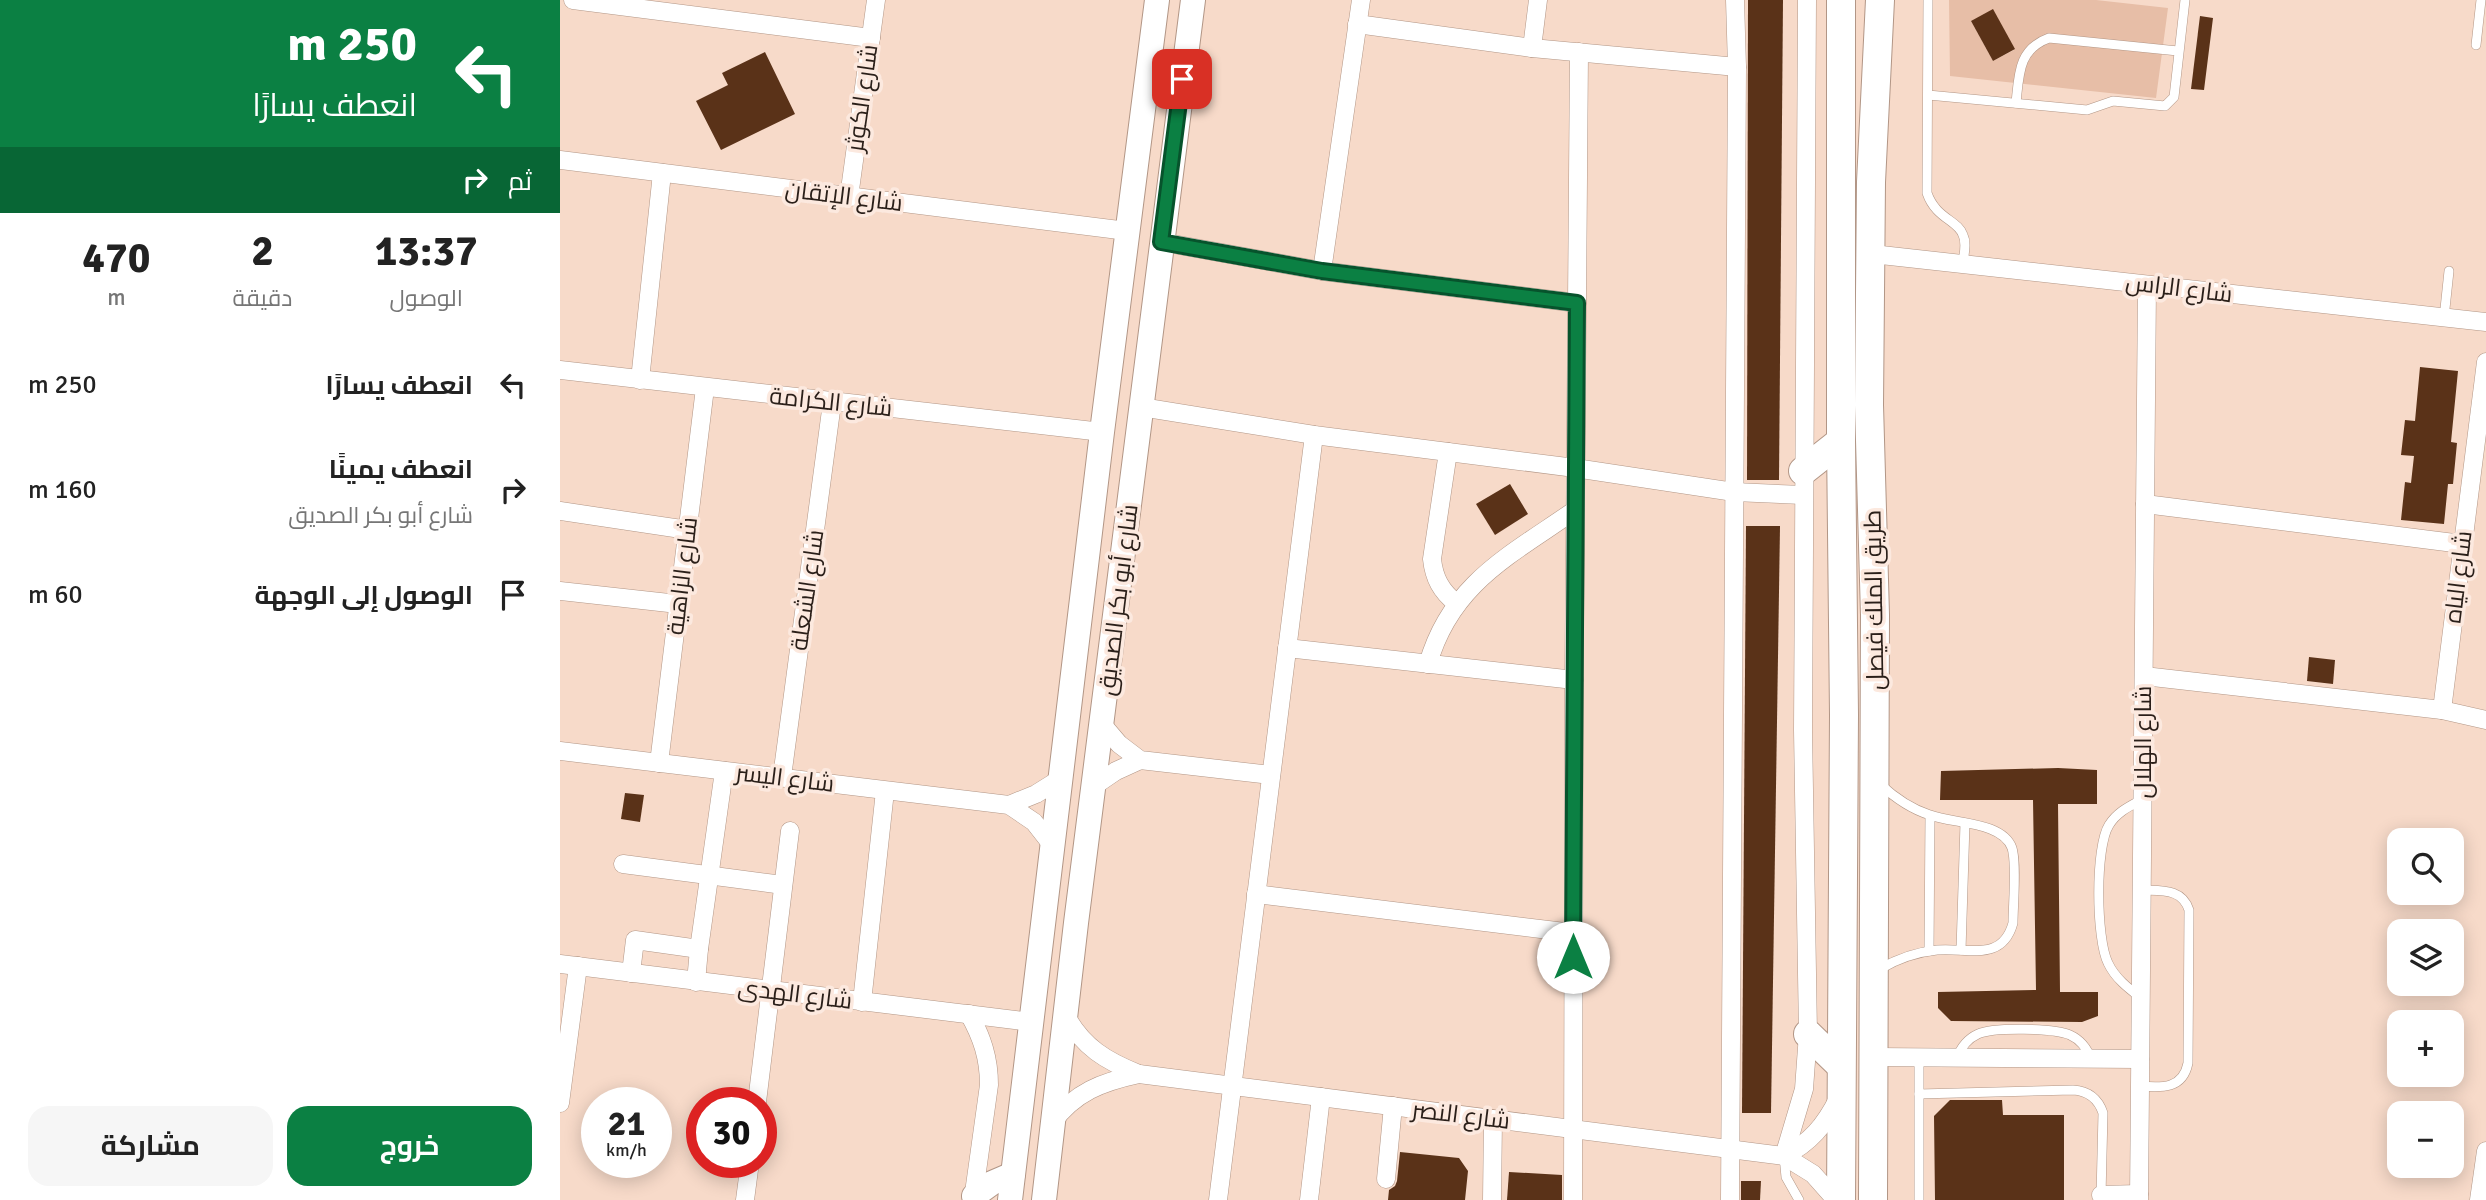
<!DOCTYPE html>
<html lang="ar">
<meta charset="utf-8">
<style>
:root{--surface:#fff;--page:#f6f6f6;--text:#222;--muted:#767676;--accent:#0b8043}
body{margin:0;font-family:Signika,Cairo,sans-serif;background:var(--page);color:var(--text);direction:rtl;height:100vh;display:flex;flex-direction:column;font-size:26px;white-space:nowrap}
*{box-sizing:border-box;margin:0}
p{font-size:23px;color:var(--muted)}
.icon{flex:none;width:38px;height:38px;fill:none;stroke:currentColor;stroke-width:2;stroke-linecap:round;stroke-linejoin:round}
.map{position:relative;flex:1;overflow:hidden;direction:ltr}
.details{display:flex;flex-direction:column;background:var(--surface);width:560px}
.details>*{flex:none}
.top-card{background:#0b8043;color:#fff;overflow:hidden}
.tools{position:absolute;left:1827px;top:828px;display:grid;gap:14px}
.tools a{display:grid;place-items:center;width:77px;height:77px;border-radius:14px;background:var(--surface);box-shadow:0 4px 18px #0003;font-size:35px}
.speed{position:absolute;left:21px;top:1087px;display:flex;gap:14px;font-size:35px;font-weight:700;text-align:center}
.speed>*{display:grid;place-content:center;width:91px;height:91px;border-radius:50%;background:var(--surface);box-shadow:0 4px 18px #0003;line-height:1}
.speed small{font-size:18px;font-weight:400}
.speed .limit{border:10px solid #d22;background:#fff;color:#111}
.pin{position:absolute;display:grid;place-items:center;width:60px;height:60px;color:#fff;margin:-30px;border-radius:14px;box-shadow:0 4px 10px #0006}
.me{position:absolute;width:77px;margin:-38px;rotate:0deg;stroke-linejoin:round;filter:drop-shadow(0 0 5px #0008)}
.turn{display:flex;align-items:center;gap:24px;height:147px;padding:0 28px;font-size:32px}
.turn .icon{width:91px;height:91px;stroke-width:2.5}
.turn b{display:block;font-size:49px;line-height:60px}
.then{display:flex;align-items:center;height:66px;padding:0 28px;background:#0003;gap:14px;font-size:26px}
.eta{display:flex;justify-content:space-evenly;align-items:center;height:119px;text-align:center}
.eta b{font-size:42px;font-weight:700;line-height:49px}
.cta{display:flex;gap:14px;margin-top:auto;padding:14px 28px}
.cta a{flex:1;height:80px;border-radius:21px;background:var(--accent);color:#fff;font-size:28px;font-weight:700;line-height:80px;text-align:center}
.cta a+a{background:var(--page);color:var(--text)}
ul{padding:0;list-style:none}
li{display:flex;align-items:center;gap:21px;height:105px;padding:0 28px}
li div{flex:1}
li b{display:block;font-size:26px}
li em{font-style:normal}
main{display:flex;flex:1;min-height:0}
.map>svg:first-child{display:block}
.green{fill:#e7bea7;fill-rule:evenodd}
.building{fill:#5a3218}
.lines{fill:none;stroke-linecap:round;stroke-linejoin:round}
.lane-casing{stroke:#b29686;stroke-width:10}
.street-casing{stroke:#b29686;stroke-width:19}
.secondary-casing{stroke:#b29686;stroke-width:26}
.primary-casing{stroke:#b29686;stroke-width:30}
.lane{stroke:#fff;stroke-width:9}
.street{stroke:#fff;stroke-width:18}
.secondary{stroke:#fff;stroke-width:24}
.primary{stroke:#fff;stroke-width:28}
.route-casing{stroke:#07532c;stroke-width:18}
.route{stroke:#0b8043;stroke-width:12}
.labels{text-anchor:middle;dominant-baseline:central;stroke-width:7;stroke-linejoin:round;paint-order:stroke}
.street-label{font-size:24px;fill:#2a1f19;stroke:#fce9df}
</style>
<main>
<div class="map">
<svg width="1926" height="1200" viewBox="0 0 1926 1200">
<rect width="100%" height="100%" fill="#f7dac9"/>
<!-- green -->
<path class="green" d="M1389,0H1536L1608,8L1596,98L1390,76ZM1411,21L1454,49V50L1433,61Z"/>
<!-- building -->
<g class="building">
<path d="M1188,0H1223L1219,480H1187Z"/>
<path d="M1433,9L1455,49L1433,61L1411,21Z"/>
<path d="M1640,16L1653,18L1644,90L1631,89Z"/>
<path d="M205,52L235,114L161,150L136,101L168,85L162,73Z"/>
<path d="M1860,367L1898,371L1891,442L1897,443L1893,484H1888L1884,524L1841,520L1845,482L1851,483L1854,456L1841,455L1845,420L1855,421Z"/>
<path d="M950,484L968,514L935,535L916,504Z"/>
<path d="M1186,526H1220L1211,1113H1182Z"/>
<path d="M1749,657L1775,660L1773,684L1747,681Z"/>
<path d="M1498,768L1537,770V804H1498L1500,992H1538V1016L1522,1022L1391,1021L1378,1008V992L1476,990L1473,800H1380L1381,771Z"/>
<path d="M65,793L84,795L80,822L61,819Z"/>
<path d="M1390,1100H1442L1443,1115H1504V1200H1375L1374,1116Z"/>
<path d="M840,1152L899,1158L908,1171L905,1200H828L829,1190L835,1186L837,1181Z"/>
<path d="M949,1172L1002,1175V1200H947Z"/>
<path d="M1181,1181H1201L1200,1200H1181Z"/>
</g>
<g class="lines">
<defs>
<g id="lane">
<path d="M1368,0L1367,193C1376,219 1398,220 1403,235C1407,243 1404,254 1403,263"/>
<path d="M1916,45L1921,0"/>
<path d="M1368,95L1527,110L1553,101L1605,106L1614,97L1625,0"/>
<path d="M1456,103C1459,75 1458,49 1489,38L1618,51"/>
<path d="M1884,318L1889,271"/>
<path d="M1401,950L1405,823"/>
<path d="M1369,951L1370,816"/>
<path d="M1320,969C1337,959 1357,952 1377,950C1407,947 1442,963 1453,923C1453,905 1457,864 1452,848C1442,821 1393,824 1370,815C1351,809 1335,798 1320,784"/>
<path d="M1581,998C1568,988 1555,978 1548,963C1536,939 1535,847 1549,825C1557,812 1570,806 1583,799"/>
<path d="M1397,1058C1401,1047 1407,1039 1418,1034C1433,1027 1495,1028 1510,1035C1521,1040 1527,1048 1531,1059"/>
<path d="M1580,1086C1602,1088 1623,1089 1628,1063L1629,910C1622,888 1601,891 1582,890"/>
<path d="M1359,1094L1513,1090C1528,1091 1538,1098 1543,1113L1541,1196"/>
<path d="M1224,1156L1226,1177L1239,1200"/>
<path d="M1359,1200V1057"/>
</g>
<g id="street">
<path d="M13,0L311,38"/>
<path d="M797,24L972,48L1177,67"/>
<path d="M972,48L978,0"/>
<path d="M0,160L567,231"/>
<path d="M289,197L316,0"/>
<path d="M602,242L762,271L1017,303"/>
<path d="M1312,254L1926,322"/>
<path d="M762,271L801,0"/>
<path d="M0,370L542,432"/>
<path d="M80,380L102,173"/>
<path d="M581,407L754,435L1015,468L1174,492L1243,495"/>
<path d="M888,452L872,559C874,578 881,591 896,603"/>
<path d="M1585,504L1902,544"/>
<path d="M0,511L128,530"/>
<path d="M0,591L118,604"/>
<path d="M727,648L1014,680"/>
<path d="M868,664C891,583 951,555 1015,510"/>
<path d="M1584,676L1882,710L1926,720"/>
<path d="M1882,710L1926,362"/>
<path d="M542,724L559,744L580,760L711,775"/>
<path d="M0,751L449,805L474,822L492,845"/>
<path d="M99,763L145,388"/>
<path d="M222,777L272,403"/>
<path d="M534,786L556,771L580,760"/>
<path d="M449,805L476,794L500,779"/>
<path d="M63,864L223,885"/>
<path d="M696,894L1013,933"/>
<path d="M0,964L471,1022"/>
<path d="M71,973L75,940L139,949"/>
<path d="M136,982L139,949L164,771"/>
<path d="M302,1002L325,791"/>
<path d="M409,1014C422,1037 429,1058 429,1085L413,1200"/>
<path d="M506,1016C523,1047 546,1061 579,1074L1224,1156L1253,1174L1276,1200"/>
<path d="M1315,1057L1580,1059"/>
<path d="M197,1102L230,831"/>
<path d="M0,1103L18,966"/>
<path d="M492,1123C515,1092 542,1082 579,1074"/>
<path d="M1224,1156L1244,1089L1248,1034L1243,730L1247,0"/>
<path d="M1224,1156C1250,1143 1265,1125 1278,1099"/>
<path d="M826,1179L833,1106"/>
<path d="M1541,1195L1579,1194"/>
<path d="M185,1200L190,1162"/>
<path d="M658,1200L754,435"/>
<path d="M749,1200L761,1097"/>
<path d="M932,1200L933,1119"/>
<path d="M1013,1200L1014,680L1019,52"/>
<path d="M1170,1200L1177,67L1175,0"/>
<path d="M1579,1200L1587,285"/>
<path d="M1919,1200L1926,1151"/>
</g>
<g id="secondary">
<path d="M414,1196L432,1183L453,1174"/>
<path d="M450,1200L542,432L597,0"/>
<path d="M484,1200L516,923L633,0"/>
</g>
<g id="primary">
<path d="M1243,471L1281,441"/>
<path d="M1248,1034L1281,1066"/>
<path d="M1281,1200L1284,715L1281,441V0"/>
<path d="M1313,1200L1315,615L1309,405L1311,182L1320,0"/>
</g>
</defs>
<!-- lane casing -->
<use href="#lane" class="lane-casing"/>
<!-- street casing -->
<use href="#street" class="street-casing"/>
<!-- secondary casing -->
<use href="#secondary" class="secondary-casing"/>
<!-- primary casing -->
<use href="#primary" class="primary-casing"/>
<!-- lane -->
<use href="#lane" class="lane"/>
<!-- street -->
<use href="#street" class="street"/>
<!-- secondary -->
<use href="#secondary" class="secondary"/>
<!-- primary -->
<use href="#primary" class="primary"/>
</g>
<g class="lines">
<defs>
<path id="route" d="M622,79L601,242L762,271L1017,303L1013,957"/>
</defs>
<!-- route casing -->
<use href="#route" class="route-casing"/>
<!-- route -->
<use href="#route" class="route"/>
</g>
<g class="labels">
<!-- street labels -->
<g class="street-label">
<text transform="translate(302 98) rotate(-82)">شارع الكوثر</text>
<text transform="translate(284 196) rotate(7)">شارع الإتقان</text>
<text transform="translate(1619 288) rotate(7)">شارع الراس</text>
<text transform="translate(271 402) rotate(6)">شارع الكرامة</text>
<text transform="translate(122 576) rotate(-83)">شارع الزاهية</text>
<text transform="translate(1898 577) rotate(-83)">شارع الياه</text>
<text transform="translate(247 590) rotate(-82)">شارع الشعلة</text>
<text transform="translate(558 600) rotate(-83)">شارع أبو بكر الصديق</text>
<text transform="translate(1314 600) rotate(-91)">طريق الملك فيصل</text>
<text transform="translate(1583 742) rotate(-90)">شارع الهلال</text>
<text transform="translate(225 778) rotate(7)">شارع اليسر</text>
<text transform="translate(235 994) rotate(7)">شارع الهدى</text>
<text transform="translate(901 1115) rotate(7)">شارع النصر</text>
</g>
</g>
</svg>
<div class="tools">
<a><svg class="icon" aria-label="search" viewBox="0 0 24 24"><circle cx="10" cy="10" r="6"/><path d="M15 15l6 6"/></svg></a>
<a><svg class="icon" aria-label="layers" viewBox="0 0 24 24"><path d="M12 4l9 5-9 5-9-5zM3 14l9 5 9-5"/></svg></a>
<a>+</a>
<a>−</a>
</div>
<div class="speed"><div>21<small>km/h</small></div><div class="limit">30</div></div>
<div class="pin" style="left:622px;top:79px;background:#d93025"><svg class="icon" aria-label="arrive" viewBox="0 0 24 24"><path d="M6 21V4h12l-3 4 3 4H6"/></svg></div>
<svg class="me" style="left:1013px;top:957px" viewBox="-20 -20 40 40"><circle r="19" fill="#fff"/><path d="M0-13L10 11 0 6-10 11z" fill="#0b8043"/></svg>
</div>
<section class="details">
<div class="top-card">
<div class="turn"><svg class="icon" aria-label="left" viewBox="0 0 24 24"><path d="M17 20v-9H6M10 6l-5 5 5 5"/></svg><div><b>250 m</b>انعطف يسارًا</div></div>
<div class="then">ثم<svg class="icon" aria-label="right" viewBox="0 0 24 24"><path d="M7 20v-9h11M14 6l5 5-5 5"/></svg></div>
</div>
<div class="eta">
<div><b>13:37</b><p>الوصول</p></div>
<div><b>2</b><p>دقيقة</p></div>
<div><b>470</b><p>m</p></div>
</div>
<ul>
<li><svg class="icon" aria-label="left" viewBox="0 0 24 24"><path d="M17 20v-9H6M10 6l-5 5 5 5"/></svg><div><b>انعطف يسارًا</b></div><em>250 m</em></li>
<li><svg class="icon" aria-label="right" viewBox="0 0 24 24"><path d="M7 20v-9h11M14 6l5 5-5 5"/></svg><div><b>انعطف يمينًا</b><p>شارع أبو بكر الصديق</p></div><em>160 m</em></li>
<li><svg class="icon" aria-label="arrive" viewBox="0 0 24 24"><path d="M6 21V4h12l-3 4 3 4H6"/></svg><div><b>الوصول إلى الوجهة</b></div><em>60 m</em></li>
</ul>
<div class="cta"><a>خروج</a><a>مشاركة</a></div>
</section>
</main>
